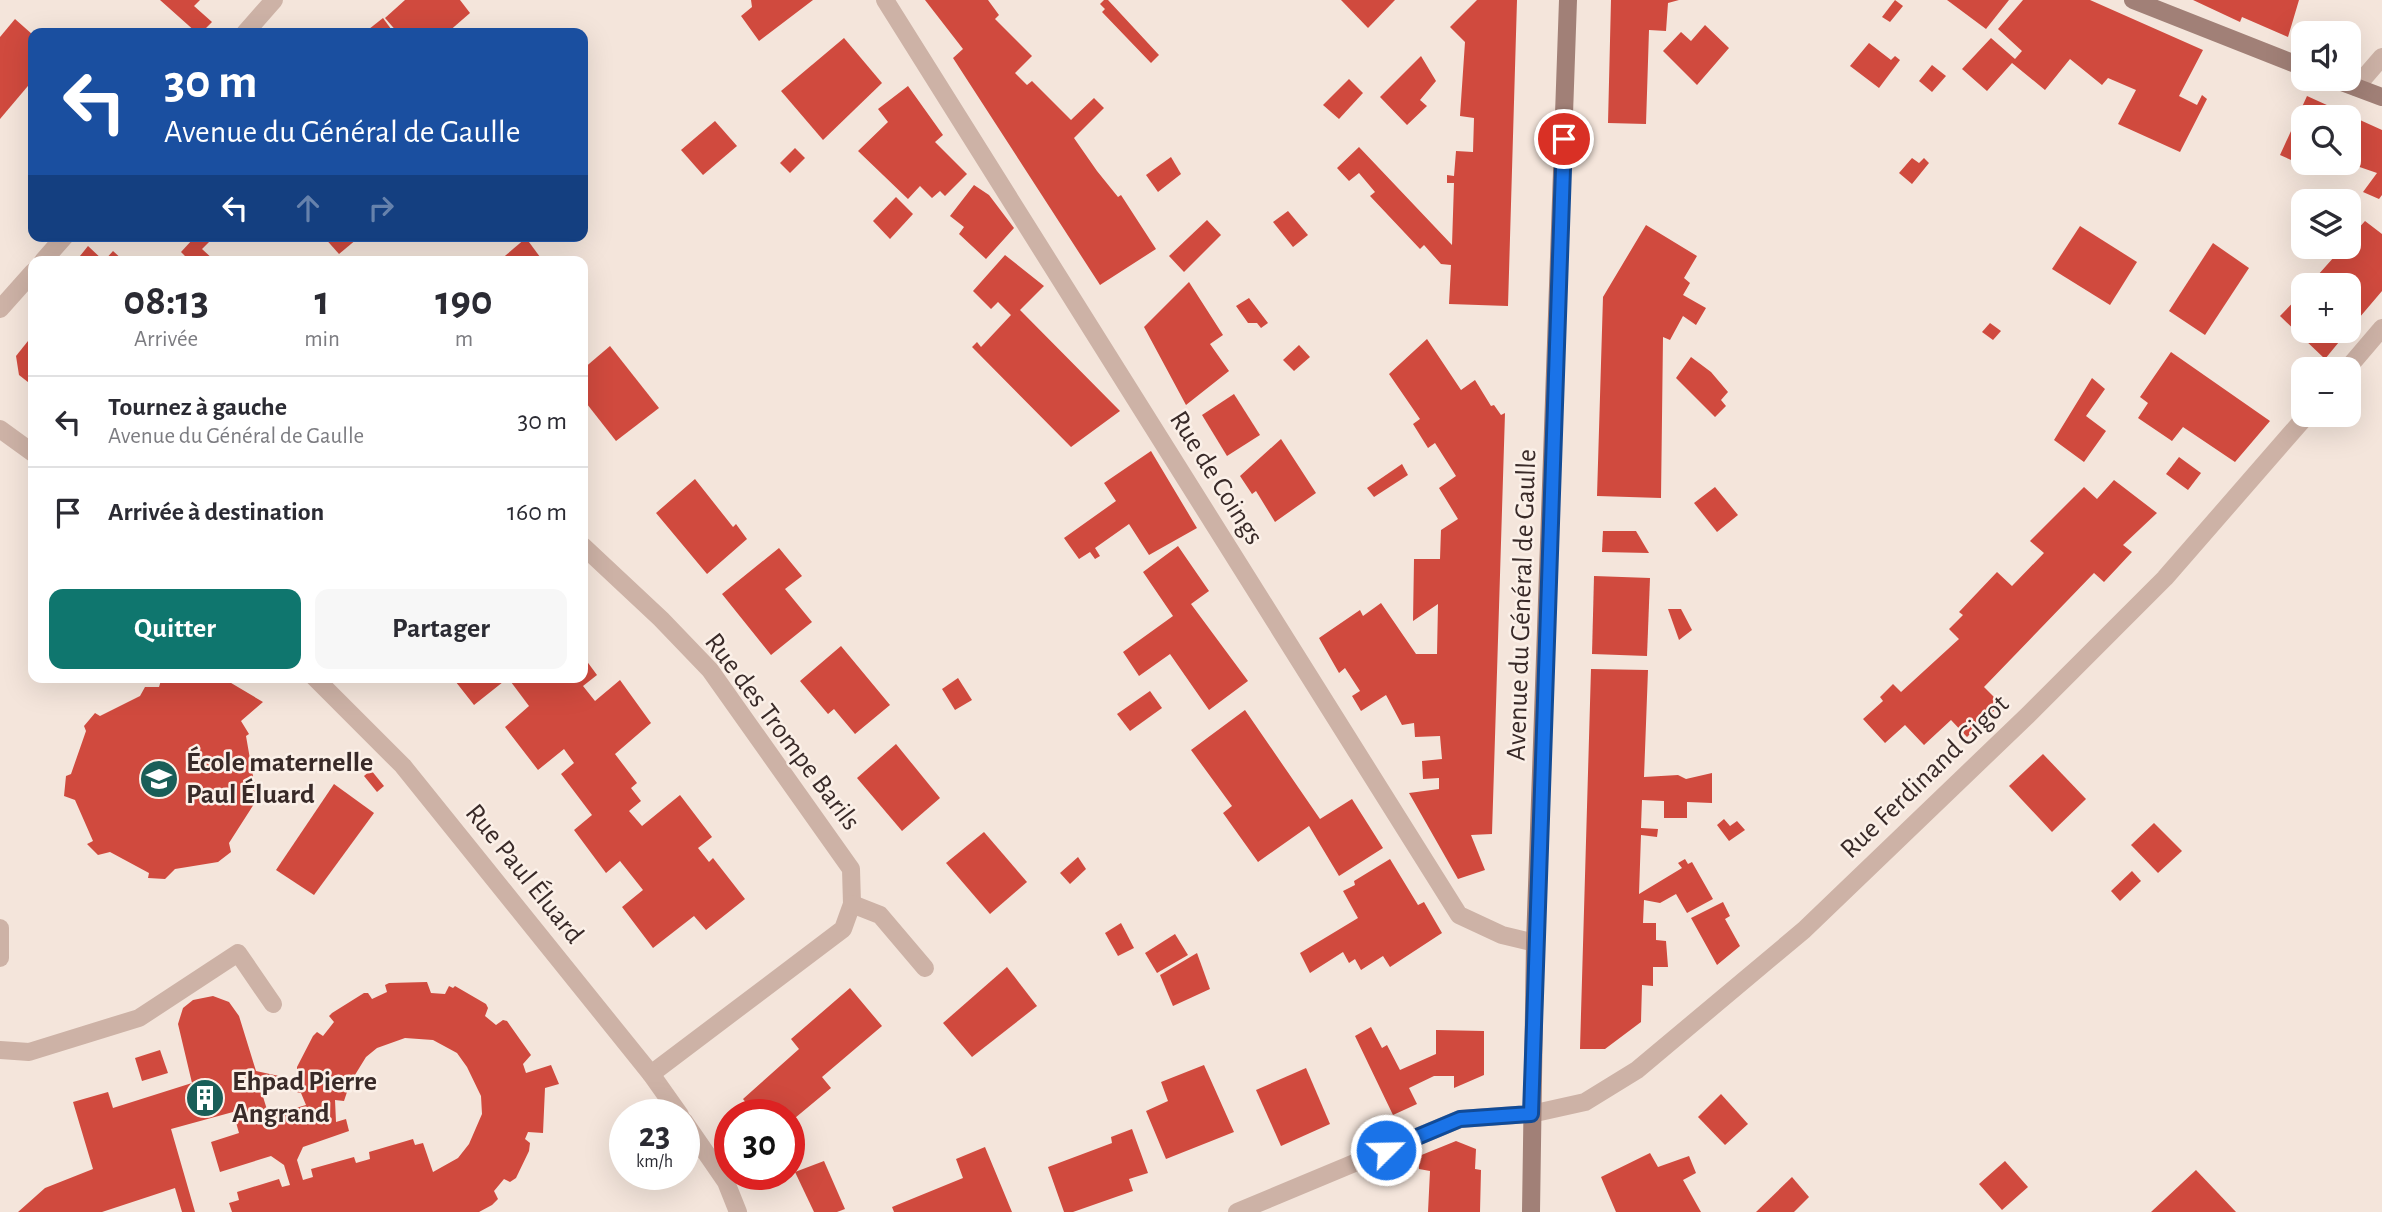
<!DOCTYPE html>
<html lang="fr">
<meta charset="utf-8">
<style>
:root{--surface:#fff;--page:#f7f7f7;--text:#2b2b33;--muted:#7c7c81;--line:#e1e1e2;--accent:#0f766e}
body{margin:0;font-family:"Alegreya Sans",sans-serif;background:var(--page);color:var(--text);height:100vh;display:flex;flex-direction:column;font-size:26px;white-space:nowrap}
*{box-sizing:border-box;margin:0}
p{font-size:23px;color:var(--muted)}
.icon{flex:none;width:38px;height:38px;fill:none;stroke:currentColor;stroke-width:2;stroke-linecap:round;stroke-linejoin:round}
.map{position:relative;flex:1;overflow:hidden}
.panel{position:absolute;left:28px;top:256px;width:560px;height:427px;display:flex;flex-direction:column;background:var(--surface);border-radius:14px;box-shadow:0 7px 28px #0002}
.panel>*{flex:none}
.top-card{position:absolute;left:28px;top:28px;width:560px;height:214px;border-radius:14px;box-shadow:0 7px 28px #0002;background:#1a4fa0;color:#fff;overflow:hidden}
.controls{position:absolute;left:2291px;top:21px;display:grid;gap:14px}
.controls a{display:grid;place-items:center;width:70px;height:70px;border-radius:14px;background:var(--surface);box-shadow:0 7px 28px #0002;font-size:35px}
.speed{position:absolute;left:609px;top:1099px;display:flex;gap:14px;font-size:35px;font-weight:700;text-align:center}
.speed>*{display:grid;place-content:center;width:91px;height:91px;border-radius:50%;background:var(--surface);box-shadow:0 7px 28px #0002;line-height:1}
.speed small{font-size:18px;font-weight:400}
.speed .limit{border:10px solid #d22;background:#fff;color:#111}
.pin{position:absolute;display:grid;place-items:center;width:60px;height:60px;color:#fff;margin:-30px;border:4px solid #fff;border-radius:50%;box-shadow:0 2px 7px #0007}
.me{position:absolute;width:77px;margin:-38px;rotate:67deg;stroke-linejoin:round;filter:drop-shadow(0 0 5px #0008)}
.turn{display:flex;align-items:center;gap:24px;height:147px;padding:0 21px;font-size:32px}
.turn .icon{width:91px;height:91px;stroke-width:2.5}
.turn b{display:block;font-size:49px;line-height:60px}
.lanes{display:flex;align-items:center;height:66px;padding:0 21px;background:#0003;justify-content:center;gap:35px;direction:ltr}
.lanes .off{opacity:.35}
.eta{display:flex;justify-content:space-evenly;align-items:center;height:119px;text-align:center}
.eta b{font-size:42px;font-weight:700;line-height:49px}
.cta{display:flex;gap:14px;margin-top:auto;padding:14px 21px}
.cta a{flex:1;height:80px;border-radius:14px;background:var(--accent);color:#fff;font-size:28px;font-weight:700;line-height:80px;text-align:center}
.cta a+a{background:var(--page);color:var(--text)}
ul{padding:0;list-style:none}
li{display:flex;align-items:center;gap:21px;height:91px;padding:0 21px;border-top:2px solid var(--line)}
li div{flex:1}
li b{display:block;font-size:26px}
li em{font-style:normal}
.map>svg:first-child{display:block}
.building{fill:#d04a3e;fill-rule:evenodd}
.lines{fill:none;stroke-linecap:round;stroke-linejoin:round}
.lane{stroke:#cdb2a6;stroke-width:18}
.street{stroke:#cdb2a6;stroke-width:18}
.secondary{stroke:#a18077;stroke-width:18}
.route-casing{stroke:#114b97;stroke-width:18}
.route{stroke:#1a73e8;stroke-width:12}
.labels{text-anchor:middle;dominant-baseline:central;stroke-width:5;stroke-linejoin:round;paint-order:stroke}
.street-label{font-size:28px;fill:#392a28;stroke:#fbf0e8}
.poi-label{font-size:28px;font-weight:bold;fill:#392a28;stroke:#fbf0e8;text-anchor:start}
</style>
<div class="map">
<svg width="2382" height="1212" viewBox="0 0 2382 1212">
<rect width="100%" height="100%" fill="#f4e5db"/>
<!-- building -->
<g class="building">
<path d="M160,0H200L194,6L212,22L201,33H197Z"/>
<path d="M405,0H460L470,13L447,33H398L385,18Z"/>
<path d="M751,0H813L759,41L741,16L752,7Z"/>
<path d="M925,0H988L999,15L995,19L1032,56L1015,73L1027,85L1032,81L1071,120L1094,98L1104,108L1074,138L1097,171L1118,197L1121,195L1156,249L1100,285L953,58L963,49Z"/>
<path d="M1104,0H1108L1159,55L1151,63L1102,12L1105,9L1100,4Z"/>
<path d="M1341,0H1395L1368,28Z"/>
<path d="M1477,0H1517L1508,306L1449,304L1451,265L1441,264L1424,245L1420,249L1370,196L1375,192L1359,173L1349,181L1337,168L1359,147L1452,245L1454,183H1447V175L1454,176L1456,151L1473,152L1474,118L1460,116L1465,42L1450,27Z"/>
<path d="M1611,0H1679L1668,3L1666,31L1649,30L1646,124L1608,123Z"/>
<path d="M1895,0L1903,6L1890,22L1882,17Z"/>
<path d="M1947,0H2009L1986,29Z"/>
<path d="M2023,0H2090L2203,50L2179,96L2197,105L2202,95L2207,99L2180,152L2118,124L2136,90L2108,78L2102,85L2070,59L2045,90L2012,63L1987,91L1962,69L1991,38L2015,59L2022,51L1998,29Z"/>
<path d="M2193,0H2299L2288,37L2242,17L2240,22Z"/>
<path d="M383,18L394,33H364Z"/>
<path d="M15,19L33,35V80L0,119V37Z"/>
<path d="M1705,25L1729,48L1697,85L1663,51L1681,32L1691,41Z"/>
<path d="M844,38L882,83L823,140L781,91Z"/>
<path d="M1869,43L1891,60L1895,56L1900,60L1879,88L1850,66Z"/>
<path d="M1421,56L1436,81L1420,100L1427,106L1407,125L1380,97Z"/>
<path d="M1932,65L1946,76L1932,92L1919,81Z"/>
<path d="M1349,79L1363,93L1339,119L1323,105Z"/>
<path d="M908,86L943,135L935,142L967,174L945,196L940,191L932,198L920,186L908,199L858,151L888,122L878,109Z"/>
<path d="M2307,96L2382,130V195L2379,199L2363,192L2377,173L2348,163V117H2303V163H2329L2323,174L2280,155Z"/>
<path d="M715,121L737,146L703,175L681,150Z"/>
<path d="M795,148L805,158L790,173L780,163Z"/>
<path d="M1171,157L1181,174L1158,192L1146,175Z"/>
<path d="M1912,158L1919,163L1924,158L1929,163L1912,184L1899,173Z"/>
<path d="M974,185L989,195L1014,228L986,259L959,234L964,227L950,216Z"/>
<path d="M896,197L913,214L890,239L873,221Z"/>
<path d="M1288,211L1308,235L1293,247L1273,222Z"/>
<path d="M1207,220L1221,235L1184,272L1169,256Z"/>
<path d="M2365,221L2382,234V291L2348,331V285H2309L2343,247H2348V240Z"/>
<path d="M1646,225L1697,256L1684,278L1690,283L1683,295L1706,308L1696,325L1683,316L1670,340L1663,337L1661,498L1597,496L1603,297Z"/>
<path d="M2080,226L2137,262L2110,305L2052,269Z"/>
<path d="M191,236H215L202,249L215,261H190L181,252L193,239Z"/>
<path d="M323,236H354L357,239L339,254Z"/>
<path d="M526,238L543,261H499Z"/>
<path d="M2213,243L2249,268L2205,335L2169,311Z"/>
<path d="M88,246L104,261L113,251L124,261H76Z"/>
<path d="M1005,255L1044,286L1020,310L1120,411L1071,447L972,347L977,342L981,347L1011,315L998,302L991,309L973,291Z"/>
<path d="M1189,282L1223,335L1210,344L1229,371L1186,405L1144,327Z"/>
<path d="M2303,292V331H2348L2325,359L2280,316Z"/>
<path d="M1249,298L1268,323L1261,328L1257,323H1248L1236,306Z"/>
<path d="M1990,323L2001,331L1993,340L1982,332Z"/>
<path d="M32,336L33,337V386L19,375L16,356Z"/>
<path d="M1427,339L1461,390L1475,380L1491,406L1494,405L1501,415L1505,413L1492,834L1471,835L1485,870L1458,879L1409,793L1439,789V778L1423,779L1422,761L1442,759L1440,736L1415,737L1414,723L1402,725L1386,695L1361,711L1352,696L1360,691L1345,668L1339,673L1319,638L1360,610L1363,616L1381,603L1416,654H1437L1438,604L1413,621L1414,559H1440L1441,530L1458,519L1439,488L1456,476L1435,443L1428,448L1413,424L1420,419L1389,374Z"/>
<path d="M1299,345L1310,357L1294,371L1283,360Z"/>
<path d="M610,346L659,408L616,441L583,399V369Z"/>
<path d="M2171,352L2270,421L2235,462L2183,427L2172,441L2138,418L2148,403L2140,397Z"/>
<path d="M1691,357L1711,372L1728,392L1721,400L1726,406L1715,417L1676,378Z"/>
<path d="M2092,378L2105,389L2086,416L2106,431L2084,462L2054,440Z"/>
<path d="M1234,394L1260,435L1227,456L1202,415Z"/>
<path d="M1281,439L1316,493L1275,522L1256,491L1252,494L1240,476Z"/>
<path d="M1151,451L1197,528L1149,555L1129,524L1095,548L1100,556L1095,559L1090,552L1079,559L1064,538L1116,501L1104,483Z"/>
<path d="M2179,457L2201,473L2188,490L2166,474Z"/>
<path d="M1402,464L1408,475L1374,497L1367,488Z"/>
<path d="M695,479L733,527L736,524L747,539L707,574L656,513Z"/>
<path d="M2114,480L2157,513L2123,545L2132,552L2104,582L2094,573L1984,687L2001,704L1967,737L1951,720L1924,745L1905,725L1885,743L1863,719L1883,701L1880,697L1893,684L1901,692L1959,639L1949,629L1963,615L1959,612L1997,572L2012,586L2044,553L2030,541L2084,487L2097,499Z"/>
<path d="M1715,487L1738,515L1717,532L1694,503Z"/>
<path d="M1603,531H1636L1649,553L1602,552Z"/>
<path d="M1178,546L1209,591L1191,604L1248,681L1209,710L1170,654L1139,676L1123,652L1173,616L1143,572Z"/>
<path d="M779,548L802,576L785,589L812,622L771,655L722,594Z"/>
<path d="M1594,576L1650,578L1647,656L1592,654Z"/>
<path d="M1668,609H1681L1692,630L1679,640Z"/>
<path d="M841,646L890,705L855,734L834,709L828,714L800,681Z"/>
<path d="M583,656L597,675L583,686L595,701L620,680L651,723L615,754L637,783L631,788L641,801L629,811L642,826L680,795L712,837L698,848L709,862L713,858L745,899L706,930L694,916L653,948L622,907L643,890L620,861L606,873L574,830L592,815L561,774L574,763L564,749L538,770L505,727L529,706L508,678L474,705L452,677H583Z"/>
<path d="M1591,669L1648,670L1644,777L1678,775L1686,779L1712,773V803L1687,802V818H1664V801L1642,800L1641,828L1658,829L1657,837L1641,835L1639,894L1682,868L1678,863L1685,859L1688,864L1692,862L1713,899L1687,913L1676,894L1660,903L1644,900L1643,923H1656V940L1666,941L1668,967H1653V986L1642,985L1641,1022L1605,1049H1580Z"/>
<path d="M162,677H221L263,702L241,721L249,734L246,736L254,782L263,788L259,804H254L229,843L231,852L218,862L175,869L165,879L148,878L149,873L110,852L98,855L87,844L93,841L75,800L64,796L66,776L71,774L86,731L84,726L95,713L100,716L140,696L145,687H159Z"/>
<path d="M958,678L972,700L955,710L942,689Z"/>
<path d="M1150,691L1162,708L1130,731L1117,714Z"/>
<path d="M1245,710L1320,819L1352,799L1383,848L1339,876L1309,826L1258,862L1223,813L1232,806L1191,750Z"/>
<path d="M896,744L940,798L902,831L857,778Z"/>
<path d="M2043,754L2086,799L2052,832L2009,786Z"/>
<path d="M371,770L384,786L377,792L364,776Z"/>
<path d="M334,784L374,813L314,895L276,870Z"/>
<path d="M1724,819L1730,826L1737,821L1745,830L1729,841L1717,825Z"/>
<path d="M2154,823L2182,851L2158,873L2131,845Z"/>
<path d="M984,832L1027,882L990,914L946,863Z"/>
<path d="M1078,857L1086,869L1070,884L1060,873Z"/>
<path d="M1390,859L1418,905L1424,902L1442,933L1390,967L1383,956L1361,970L1355,959L1349,963L1343,952L1310,973L1300,953L1358,918L1343,891L1355,885L1354,881Z"/>
<path d="M2132,871L2141,881L2120,901L2111,891Z"/>
<path d="M1723,902L1730,916L1725,919L1740,946L1717,965L1691,918Z"/>
<path d="M1121,923L1134,948L1118,956L1105,933Z"/>
<path d="M1175,934L1188,955L1157,973L1145,953Z"/>
<path d="M1197,953L1210,989L1173,1006L1160,975Z"/>
<path d="M1007,967L1037,1006L972,1057L943,1023Z"/>
<path d="M427,982L431,993L445,994L449,986L453,988L455,986L486,1004L488,1008L485,1016L496,1025L503,1020L507,1021L531,1055L523,1064L526,1073L551,1065L559,1084L545,1088L543,1133L528,1132L525,1139L530,1143L529,1151L516,1178L510,1182L504,1179L494,1191L498,1199L492,1205L479,1212H232L229,1203L239,1200L237,1192L279,1179L282,1187L290,1185L284,1165L271,1156L220,1172L211,1142L239,1133L233,1112L171,1129L195,1212H182L175,1188L102,1212H18L45,1188L93,1169L73,1102L108,1092L113,1108L192,1083L178,1024L183,1008L193,1000L213,996L229,1002L239,1016L256,1071L302,1081L304,1074L297,1070V1067L313,1036L317,1032L323,1036L334,1022L329,1016L332,1013L364,993H368L372,999L387,992L385,985L389,983ZM405,1038L433,1040L457,1053L467,1067L481,1096L482,1114L469,1144L458,1158L433,1172L423,1143L415,1145L413,1139L369,1152L370,1159L356,1163L354,1157L311,1169L313,1177L303,1180L297,1160L303,1147L349,1131L346,1119L336,1122L335,1100L344,1101L350,1083L366,1057L377,1048ZM259,1084L301,1093L306,1105L269,1116Z"/>
<path d="M850,988L882,1026L822,1077L831,1088L789,1123V1115H756L743,1099L799,1049L791,1039Z"/>
<path d="M1371,1027L1382,1048L1387,1045L1400,1070L1436,1054V1030L1484,1031V1075L1454,1088V1076H1434L1409,1088L1417,1104L1393,1115L1355,1036Z"/>
<path d="M160,1050L168,1073L142,1081L135,1058Z"/>
<path d="M1204,1065L1234,1132L1166,1159L1146,1111L1168,1101L1161,1082Z"/>
<path d="M1306,1068L1330,1124L1281,1146L1256,1090Z"/>
<path d="M1721,1094L1748,1124L1725,1145L1698,1117Z"/>
<path d="M1132,1129L1148,1173L1129,1179L1133,1191L1073,1212H1064L1048,1167L1112,1143L1111,1137Z"/>
<path d="M1456,1141L1476,1149L1475,1169L1481,1170L1480,1212H1428L1430,1171L1419,1169V1156Z"/>
<path d="M985,1147L1012,1212H894L892,1207L963,1178L956,1159Z"/>
<path d="M1650,1153L1658,1167L1689,1156L1696,1173L1683,1180L1701,1212H1616L1601,1177Z"/>
<path d="M824,1161L845,1209L837,1212H814L795,1172Z"/>
<path d="M2005,1161L2028,1187L2002,1210L1979,1184Z"/>
<path d="M2196,1170L2236,1212H2151Z"/>
<path d="M1792,1177L1809,1197L1794,1212H1756Z"/>
</g>
<g class="lines">
<!-- lane -->
<path class="lane" d="M0,1050L29,1052L139,1018L238,953L273,1004"/>
<!-- street -->
<g class="street">
<path d="M885,0L1459,915L1502,935L1535,943"/>
<path d="M245,33L274,0"/>
<path d="M2356,87L2382,57"/>
<path d="M43,261L65,236"/>
<path d="M0,309L33,272"/>
<path d="M2347,369L2382,328"/>
<path d="M0,429L33,453"/>
<path d="M583,546L661,619L710,670L851,869L852,904L843,929L651,1074"/>
<path d="M314,677L403,766L651,1074L680,1115"/>
<path d="M852,904L880,915L925,968"/>
<path d="M0,928V958"/>
<path d="M684,1121L726,1182L738,1212"/>
<path d="M1237,1212L1460,1119L1531,1114L1585,1102L1637,1070L1804,930L2028,715L2165,578L2307,415"/>
</g>
<!-- secondary -->
<g class="secondary">
<path d="M2133,0L2303,67"/>
<path d="M2334,79L2382,97"/>
<path d="M1531,1212L1535,943L1568,0"/>
</g>
</g>
<g class="lines">
<defs>
<path id="route" d="M1386,1150L1460,1119L1531,1114L1564,139"/>
</defs>
<!-- route casing -->
<use href="#route" class="route-casing"/>
<!-- route -->
<use href="#route" class="route"/>
</g>
<!-- icons -->
<defs>
<symbol id="school-disc" viewBox="-11 -11 22 22"><circle r="9.5" fill="#195e58" stroke="#fbf0e8"/><path d="M0-5L7-2L0 1L-7-2ZM-4 1L0 2.5L4 1V4Q0 6-4 4Z" fill="#fff"/></symbol>
<symbol id="building-disc" viewBox="-11 -11 22 22"><circle r="9.5" fill="#195e58" stroke="#fbf0e8"/><path d="M-4-6H4V6H1V3H-1V6H-4ZM-2.5-4.3h1.7v1.8h-1.7ZM.8-4.3h1.7v1.8H.8ZM-2.5-1h1.7V.8h-1.7ZM.8-1h1.7V.8H.8Z" fill="#fff"/></symbol>
</defs>
<g fill-rule="evenodd">
<use href="#school-disc" x="137" y="757" width="44" height="44"/>
<use href="#building-disc" x="183" y="1076" width="44" height="44"/>
</g>
<g class="labels">
<!-- street labels -->
<g class="street-label">
<text transform="translate(1216 478) rotate(58)">Rue de Coings</text>
<text transform="translate(1522 605) rotate(-88)">Avenue du Général de Gaulle</text>
<text transform="translate(782 732) rotate(53)">Rue des Trompe Barils</text>
<text transform="translate(1925 777) rotate(-44)">Rue Ferdinand Gigot</text>
<text transform="translate(524 874) rotate(51)">Rue Paul Éluard</text>
</g>
<!-- poi labels -->
<g class="poi-label">
<text x="186" y="763">École maternelle<tspan x="186" dy="32">Paul Éluard</tspan></text>
<text x="232" y="1082">Ehpad Pierre<tspan x="232" dy="32">Angrand</tspan></text>
</g>
</g>
</svg>
<div class="controls">
<a><svg class="icon" aria-label="sound" viewBox="0 0 24 24"><path d="M4 9h4l5-4v14l-5-4H4zM17 9q2 3 0 6"/></svg></a>
<a><svg class="icon" aria-label="search" viewBox="0 0 24 24"><circle cx="10" cy="10" r="6"/><path d="M15 15l6 6"/></svg></a>
<a><svg class="icon" aria-label="layers" viewBox="0 0 24 24"><path d="M12 4l9 5-9 5-9-5zM3 14l9 5 9-5"/></svg></a>
<a>+</a>
<a>−</a>
</div>
<div class="speed"><div>23<small>km/h</small></div><div class="limit">30</div></div>
<div class="pin" style="left:1564px;top:139px;background:#d93025"><svg class="icon" aria-label="arrive" viewBox="0 0 24 24"><path d="M6 21V4h12l-3 4 3 4H6"/></svg></div>
<svg class="me" style="left:1386px;top:1150px" viewBox="-20 -20 40 40"><circle r="17" fill="#1a73e8" stroke="#fff" stroke-width="3"/><path d="M0-11L8 9 0 5-8 9z" fill="#fff"/></svg>
<div class="top-card">
<div class="turn"><svg class="icon" aria-label="left" viewBox="0 0 24 24"><path d="M17 20v-9H6M10 6l-5 5 5 5"/></svg><div><b>30 m</b>Avenue du Général de Gaulle</div></div>
<div class="lanes"><svg class="icon" aria-label="left" viewBox="0 0 24 24"><path d="M17 20v-9H6M10 6l-5 5 5 5"/></svg><svg class="icon off" aria-label="ahead" viewBox="0 0 24 24"><path d="M12 20V5M6 11l6-6 6 6"/></svg><svg class="icon off" aria-label="right" viewBox="0 0 24 24"><path d="M7 20v-9h11M14 6l5 5-5 5"/></svg></div>
</div>
<section class="panel">
<div class="eta">
<div><b>08:13</b><p>Arrivée</p></div>
<div><b>1</b><p>min</p></div>
<div><b>190</b><p>m</p></div>
</div>
<ul>
<li><svg class="icon" aria-label="left" viewBox="0 0 24 24"><path d="M17 20v-9H6M10 6l-5 5 5 5"/></svg><div><b>Tournez à gauche</b><p>Avenue du Général de Gaulle</p></div><em>30 m</em></li>
<li><svg class="icon" aria-label="arrive" viewBox="0 0 24 24"><path d="M6 21V4h12l-3 4 3 4H6"/></svg><div><b>Arrivée à destination</b></div><em>160 m</em></li>
</ul>
<div class="cta"><a>Quitter</a><a>Partager</a></div>
</section>
</div>
